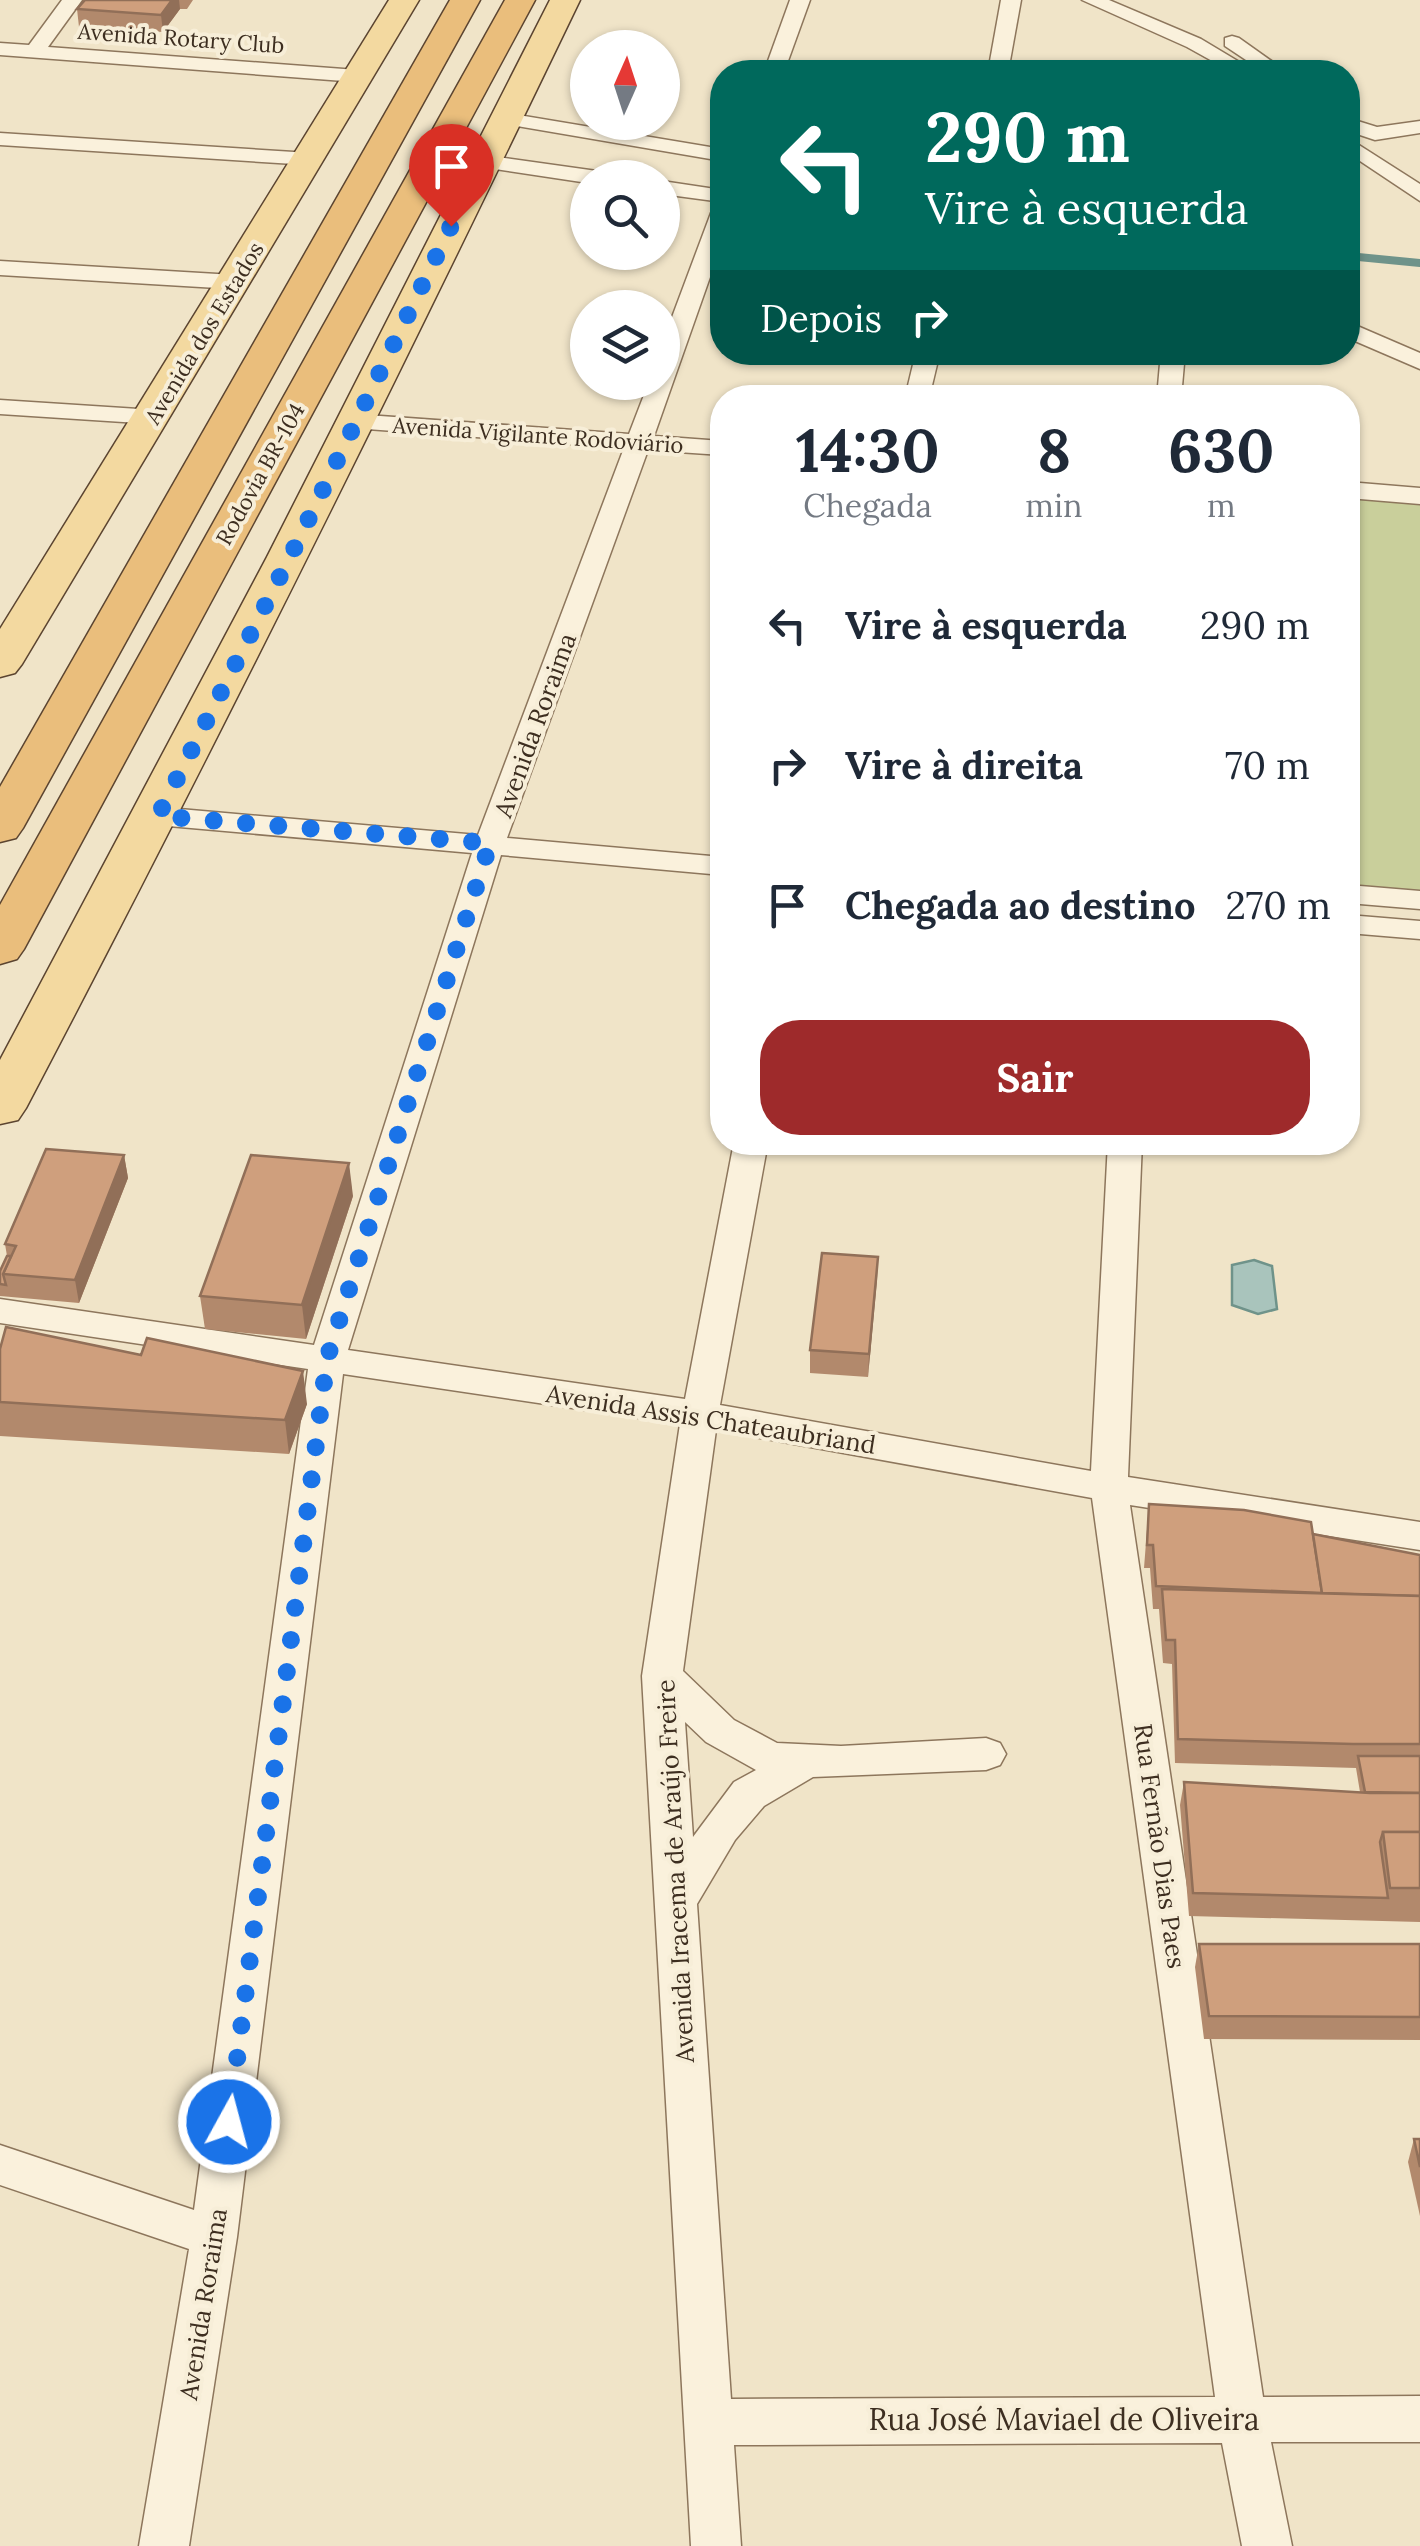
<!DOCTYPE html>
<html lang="pt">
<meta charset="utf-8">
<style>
:root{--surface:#fff;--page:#f6f6f7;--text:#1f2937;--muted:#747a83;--accent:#9e2a2b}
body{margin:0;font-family:Lora,serif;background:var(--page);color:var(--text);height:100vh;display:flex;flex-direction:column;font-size:38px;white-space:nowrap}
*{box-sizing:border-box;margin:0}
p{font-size:32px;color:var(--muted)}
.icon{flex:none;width:55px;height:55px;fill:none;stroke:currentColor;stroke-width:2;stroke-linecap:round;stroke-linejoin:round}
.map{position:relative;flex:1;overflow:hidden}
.sheet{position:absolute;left:710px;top:385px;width:650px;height:770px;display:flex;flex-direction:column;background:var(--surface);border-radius:40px;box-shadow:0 2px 8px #0004}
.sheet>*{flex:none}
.hud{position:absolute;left:710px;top:60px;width:650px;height:305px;border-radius:40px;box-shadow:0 2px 8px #0004;background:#00695c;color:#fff;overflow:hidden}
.needle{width:65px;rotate:3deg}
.tools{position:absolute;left:570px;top:30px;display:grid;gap:20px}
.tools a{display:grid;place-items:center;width:110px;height:110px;border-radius:50%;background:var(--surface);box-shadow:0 2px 8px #0004;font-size:50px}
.pin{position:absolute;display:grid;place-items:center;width:85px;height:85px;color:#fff;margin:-102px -42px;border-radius:50% 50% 50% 0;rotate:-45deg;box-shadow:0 0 10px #0007}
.pin .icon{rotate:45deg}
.me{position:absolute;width:110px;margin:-55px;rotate:7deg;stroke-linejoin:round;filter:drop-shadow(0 0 8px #0008)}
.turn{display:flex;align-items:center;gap:35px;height:210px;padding:0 50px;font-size:45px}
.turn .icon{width:130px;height:130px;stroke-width:2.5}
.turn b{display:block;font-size:70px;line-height:85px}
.then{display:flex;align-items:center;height:95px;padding:0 50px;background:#0003;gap:20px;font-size:38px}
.eta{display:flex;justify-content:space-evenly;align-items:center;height:170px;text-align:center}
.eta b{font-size:60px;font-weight:700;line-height:70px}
.button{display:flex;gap:20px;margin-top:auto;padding:20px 50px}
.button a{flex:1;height:115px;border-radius:40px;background:var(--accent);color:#fff;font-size:40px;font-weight:700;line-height:115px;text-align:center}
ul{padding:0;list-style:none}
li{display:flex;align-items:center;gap:30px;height:140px;padding:0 50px}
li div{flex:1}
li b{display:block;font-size:38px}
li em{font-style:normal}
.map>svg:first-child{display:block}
.green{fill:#c9cf9b}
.water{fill:#a9c4bc;stroke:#6f938a;stroke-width:2.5}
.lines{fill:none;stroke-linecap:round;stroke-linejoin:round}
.stream{stroke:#6f938a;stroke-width:8}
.minor-casing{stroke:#8d765c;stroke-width:3}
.primary-casing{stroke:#5b4430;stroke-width:3}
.trunk-casing{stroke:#5b4430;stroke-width:3}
.minor{fill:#faf1dc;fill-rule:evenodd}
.primary{fill:#f3d9a0;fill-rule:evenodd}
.trunk{fill:#eabe7c;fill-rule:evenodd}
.wall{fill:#b2896c}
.shaded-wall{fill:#916f58}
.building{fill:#cf9f7d;stroke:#916f58;stroke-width:2.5}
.route{stroke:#1a73e8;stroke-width:18;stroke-dasharray:0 32.4}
.labels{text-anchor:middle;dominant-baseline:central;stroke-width:8;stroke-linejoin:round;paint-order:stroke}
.far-street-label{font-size:22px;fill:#3d2e20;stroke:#f7eed8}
.street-label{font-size:25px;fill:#3d2e20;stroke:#f7eed8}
.near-street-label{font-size:30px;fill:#3d2e20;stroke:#f7eed8}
</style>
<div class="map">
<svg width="1420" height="2546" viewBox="0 0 1420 2546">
<rect width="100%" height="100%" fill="#f0e4c8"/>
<!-- green -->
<path class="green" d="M1348,494L1420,500V891L1348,885Z"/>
<!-- water -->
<path class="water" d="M1254,1260L1272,1266L1277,1309L1258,1314L1232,1305V1265Z"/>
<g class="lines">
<!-- stream -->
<path class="stream" d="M1348,256L1420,263"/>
<defs>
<g id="minor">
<path d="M62,0H82L48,47L357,70L367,76L357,82L0,55V43L29,45Z"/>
<path d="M790,0H810L784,72H764Z"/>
<path d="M1001,0H1021L1008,72H988Z"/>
<path d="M1082,0H1109L1201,39L1256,72H1232L1187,47Z"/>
<path d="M1232,36L1239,38L1287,72H1264L1225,46V38Z"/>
<path d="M506,113L722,149V161L499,123L495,119L499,115Z"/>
<path d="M1348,118L1377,127L1420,121V133L1375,140L1348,131Z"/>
<path d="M0,133L310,153L321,159L310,165L0,145Z"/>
<path d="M1348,138L1420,184V201L1348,153Z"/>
<path d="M483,155L597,171L608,178H588V183L475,166L472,161L475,156Z"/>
<path d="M662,181L722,190V202L662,194Z"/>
<path d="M722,206V243L654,436L722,441V455L648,450L507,838L722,857V875L501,855L348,1350L685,1399L734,1142H768L720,1405L1091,1471L1108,1142H1142L1128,1477L1420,1522V1550L1130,1505L1263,2397L1420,2396V2442H1271L1292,2546H1242L1222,2443L734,2445L741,2546H691L642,1676L680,1424L343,1374L237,2237L189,2546H139L189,2249L0,2185V2145L194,2210L308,1369L0,1323V1299L314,1345L472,853L157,825L147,822L142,816L147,810L157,807L478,835L624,448L353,428L341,421L353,414L629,434L649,382H662V344L711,213ZM716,1430L1092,1498L1215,2397L731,2399L697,1904L735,1840L764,1806L813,1777L986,1770L1000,1765L1006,1754L1000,1743L986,1738L841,1746L777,1743L734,1720L683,1671ZM685,1722L706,1742L756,1770L734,1782L693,1837Z"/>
<path d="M0,261L234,275L246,282L234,289L0,275Z"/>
<path d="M1348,322L1420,353V369L1348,338Z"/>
<path d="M916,352H940L929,398H905Z"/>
<path d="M1161,352H1185L1181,398H1157Z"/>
<path d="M0,400L154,410L166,417L154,424L0,414Z"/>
<path d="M1348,482L1420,488V504L1348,498Z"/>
<path d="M1348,885L1420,891V909L1348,903Z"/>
<path d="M1348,915L1420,921V939L1348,933Z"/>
</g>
<g id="primary">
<path d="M389,0H419L22,664L15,673L0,677V629Z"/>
<path d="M550,0H580C401,372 218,742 26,1108L18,1120L0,1124V1060L267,557Z"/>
</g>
<g id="trunk">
<path d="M450,0H480L23,828L16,838L0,842V787Z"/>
<path d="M505,0H535L24,949L17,959L0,964V905Z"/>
</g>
</defs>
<!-- minor casing -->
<use href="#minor" class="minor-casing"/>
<!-- primary casing -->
<use href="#primary" class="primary-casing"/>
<!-- trunk casing -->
<use href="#trunk" class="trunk-casing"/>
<!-- minor -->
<use href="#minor" class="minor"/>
<!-- primary -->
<use href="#primary" class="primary"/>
<!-- trunk -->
<use href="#trunk" class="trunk"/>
</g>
<!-- wall -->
<g class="wall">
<path d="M85,0H193L187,9H180L163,32L79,27L77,9Z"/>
<path d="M124,1155L128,1178L79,1303L0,1296V1271L7,1256L5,1244Z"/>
<path d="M353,1196L306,1339L205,1329L200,1296Z"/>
<path d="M878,1257L868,1377L810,1373V1350Z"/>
<path d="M0,1349L307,1404L289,1454L0,1436Z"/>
<path d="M1149,1504L1420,1555V1922L1189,1916L1180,1805L1184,1782L1360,1792L1356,1768L1175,1763L1172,1664L1163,1663L1159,1609H1153L1150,1568H1144Z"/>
<path d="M1199,1944H1420V2040L1204,2039L1195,1967Z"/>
<path d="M1414,2139H1420V2216L1408,2162Z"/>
</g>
<!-- shaded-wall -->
<g class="shaded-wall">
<path d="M172,0H179L180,9L163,32L161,15Z"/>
<path d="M124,1155L128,1178L79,1303L75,1280Z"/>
<path d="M349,1163L353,1196L306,1339L302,1305Z"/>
<path d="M878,1257L877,1280L868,1377L869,1354Z"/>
<path d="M303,1371L307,1404L289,1454L285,1420Z"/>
</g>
<!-- building -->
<g class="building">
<path d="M85,0H172L161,15L77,9Z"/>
<path d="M46,1149L124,1155L75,1280L3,1274L16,1246L5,1244Z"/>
<path d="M251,1155L349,1163L302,1305L200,1296Z"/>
<path d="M822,1253L878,1257L869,1354L810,1350Z"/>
<path d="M7,1256H11L3,1274L6,1285L0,1284V1271Z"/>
<path d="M6,1327L141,1355L147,1338L303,1371L285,1420L0,1402V1349Z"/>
<path d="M1149,1504L1244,1510L1311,1522L1322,1593L1156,1586L1153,1545H1147Z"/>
<path d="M1313,1534L1420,1555V1596L1322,1593Z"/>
<path d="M1162,1589L1420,1596V1744H1353L1178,1739L1175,1640H1166Z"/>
<path d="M1358,1756H1420V1793L1365,1792Z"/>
<path d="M1184,1782L1370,1793H1420V1832H1383L1380,1842L1388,1898L1193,1893Z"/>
<path d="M1383,1832H1420V1888H1390Z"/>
<path d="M1199,1944H1420V2017L1209,2016Z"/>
<path d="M1414,2139H1420V2167Z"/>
</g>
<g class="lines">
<!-- route -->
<path class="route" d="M229,2122L327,1359L490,843L158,816L297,543L451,226"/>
</g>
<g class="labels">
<!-- far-street labels -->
<g class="far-street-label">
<text transform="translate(181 38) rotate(4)">Avenida Rotary Club</text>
<text transform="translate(204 333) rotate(-59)">Avenida dos Estados</text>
<text transform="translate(538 435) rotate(4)">Avenida Vigilante Rodoviário</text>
<text transform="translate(260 474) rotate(-61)">Rodovia BR-104</text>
</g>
<!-- street labels -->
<g class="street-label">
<text transform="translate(535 725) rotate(-70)">Avenida Roraima</text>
<text transform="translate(711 1419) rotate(9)">Avenida Assis Chateaubriand</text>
<text transform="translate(1160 1846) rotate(82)">Rua Fernão Dias Paes</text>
<text transform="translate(675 1871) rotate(-93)">Avenida Iracema de Araújo Freire</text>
<text transform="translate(203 2304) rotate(-81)">Avenida Roraima</text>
</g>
<!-- near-street labels -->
<g class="near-street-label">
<text x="1064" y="2419">Rua José Maviael de Oliveira</text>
</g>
</g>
</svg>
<div class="tools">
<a><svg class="needle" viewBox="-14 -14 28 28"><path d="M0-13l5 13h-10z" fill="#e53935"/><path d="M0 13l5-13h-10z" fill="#747a83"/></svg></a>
<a><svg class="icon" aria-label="search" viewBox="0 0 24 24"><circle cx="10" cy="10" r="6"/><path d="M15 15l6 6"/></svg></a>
<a><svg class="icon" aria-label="layers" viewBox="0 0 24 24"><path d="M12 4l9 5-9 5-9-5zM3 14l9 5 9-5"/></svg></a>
</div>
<div class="pin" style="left:451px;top:226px;background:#d93025"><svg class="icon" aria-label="arrive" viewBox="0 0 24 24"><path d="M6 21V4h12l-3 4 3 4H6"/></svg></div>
<svg class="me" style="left:229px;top:2122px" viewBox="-20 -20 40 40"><circle r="17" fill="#1a73e8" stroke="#fff" stroke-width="3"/><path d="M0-11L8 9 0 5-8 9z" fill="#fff"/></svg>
<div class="hud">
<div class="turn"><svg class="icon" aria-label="left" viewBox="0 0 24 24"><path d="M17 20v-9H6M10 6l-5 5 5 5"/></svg><div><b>290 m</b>Vire à esquerda</div></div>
<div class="then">Depois<svg class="icon" aria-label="right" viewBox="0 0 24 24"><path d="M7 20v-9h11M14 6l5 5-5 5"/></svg></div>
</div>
<section class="sheet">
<div class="eta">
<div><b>14:30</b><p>Chegada</p></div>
<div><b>8</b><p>min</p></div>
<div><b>630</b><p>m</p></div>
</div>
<ul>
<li><svg class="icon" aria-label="left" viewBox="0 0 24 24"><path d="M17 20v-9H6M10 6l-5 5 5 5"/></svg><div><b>Vire à esquerda</b></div><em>290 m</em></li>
<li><svg class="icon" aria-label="right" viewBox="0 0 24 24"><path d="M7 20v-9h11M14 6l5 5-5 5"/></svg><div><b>Vire à direita</b></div><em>70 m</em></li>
<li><svg class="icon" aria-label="arrive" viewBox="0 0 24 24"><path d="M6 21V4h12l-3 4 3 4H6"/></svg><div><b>Chegada ao destino</b></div><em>270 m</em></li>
</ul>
<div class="button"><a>Sair</a></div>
</section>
</div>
